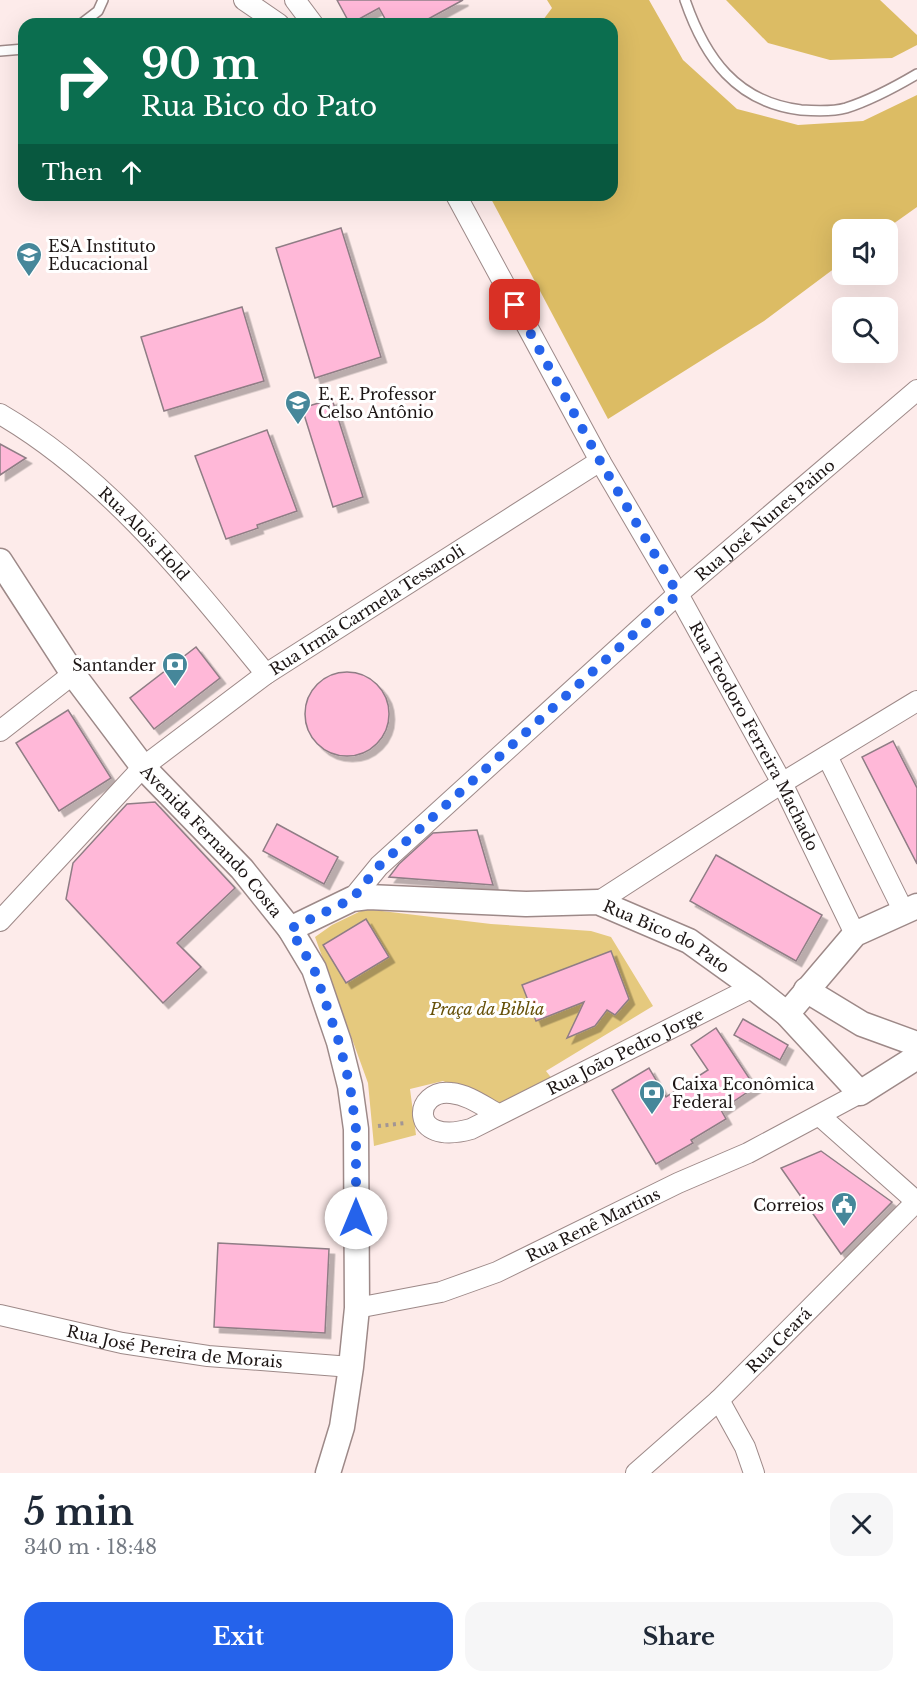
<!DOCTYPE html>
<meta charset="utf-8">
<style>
:root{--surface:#fff;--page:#f6f6f7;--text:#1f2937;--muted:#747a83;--accent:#2563eb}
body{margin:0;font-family:"Libre Baskerville",serif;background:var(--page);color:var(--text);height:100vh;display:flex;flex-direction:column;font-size:22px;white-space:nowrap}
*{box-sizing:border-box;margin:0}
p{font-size:20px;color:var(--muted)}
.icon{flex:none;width:33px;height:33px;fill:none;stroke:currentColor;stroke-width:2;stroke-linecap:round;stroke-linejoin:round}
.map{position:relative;height:1473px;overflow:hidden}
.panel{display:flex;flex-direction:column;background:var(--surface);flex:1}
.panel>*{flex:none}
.banner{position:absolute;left:18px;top:18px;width:600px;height:183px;border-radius:18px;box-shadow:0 6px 24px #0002;background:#0b6e4f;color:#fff;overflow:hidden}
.controls{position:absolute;left:832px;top:219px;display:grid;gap:12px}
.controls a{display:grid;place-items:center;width:66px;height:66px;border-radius:12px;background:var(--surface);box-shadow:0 6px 24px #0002;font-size:30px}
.pin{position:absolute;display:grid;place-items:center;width:51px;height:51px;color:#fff;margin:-26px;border-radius:12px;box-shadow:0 3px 9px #0006}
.me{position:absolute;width:66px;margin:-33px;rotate:0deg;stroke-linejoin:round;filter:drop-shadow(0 0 4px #0008)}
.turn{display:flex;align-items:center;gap:21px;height:126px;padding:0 24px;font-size:27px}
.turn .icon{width:78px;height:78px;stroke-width:2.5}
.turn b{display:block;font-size:42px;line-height:51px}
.then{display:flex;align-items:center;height:57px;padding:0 24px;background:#0003;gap:12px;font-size:22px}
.round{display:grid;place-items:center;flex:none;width:63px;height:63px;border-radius:18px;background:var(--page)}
.headline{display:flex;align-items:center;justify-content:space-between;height:102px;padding:0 24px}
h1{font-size:36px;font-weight:700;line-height:45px}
.button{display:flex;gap:12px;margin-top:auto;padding:12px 24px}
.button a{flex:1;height:69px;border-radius:18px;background:var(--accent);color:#fff;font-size:24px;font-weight:700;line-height:69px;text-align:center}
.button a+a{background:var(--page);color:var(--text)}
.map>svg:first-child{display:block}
.green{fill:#e5c97e}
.forest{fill:#dcbc64}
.building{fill:#ffb8d8;stroke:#8f7d85;stroke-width:1.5;filter:url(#shadow)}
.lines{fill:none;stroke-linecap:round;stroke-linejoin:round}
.service-casing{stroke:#9d8988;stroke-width:12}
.minor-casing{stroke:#9d8988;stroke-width:22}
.tertiary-casing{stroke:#9d8988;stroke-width:27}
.path{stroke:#a29594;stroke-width:4;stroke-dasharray:3 4.5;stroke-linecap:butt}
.service{stroke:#fff;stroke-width:9}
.minor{stroke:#fff;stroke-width:20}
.tertiary{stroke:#fff;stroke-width:24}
.route{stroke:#2563eb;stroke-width:10;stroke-dasharray:0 18}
.labels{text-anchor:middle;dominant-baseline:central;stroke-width:6;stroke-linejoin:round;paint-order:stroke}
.poi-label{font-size:16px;fill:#1c1514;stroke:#fff;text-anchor:start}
.street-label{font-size:16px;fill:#1c1514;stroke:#fff}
.park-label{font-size:16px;font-style:italic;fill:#665009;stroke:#fff}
</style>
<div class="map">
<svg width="917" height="1473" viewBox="0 0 917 1473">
<defs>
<filter id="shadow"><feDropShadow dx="5.5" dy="5.5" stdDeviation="0" flood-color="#0004"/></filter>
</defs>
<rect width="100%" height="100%" fill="#fdebea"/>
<!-- green -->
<path class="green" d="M365,909L491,924L591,931L611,937L653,1006L546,1071L553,1080L495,1105L443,1081L410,1089L416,1135L374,1146L368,1083L315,937L332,925Z"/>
<!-- forest -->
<g class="forest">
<path d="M547,0H649L683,60L737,109L798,125L863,121L917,95V207L886,229L843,230V262L764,321L608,419L489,195H612V24H540L552,8Z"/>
<path d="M726,0H880L917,35V45L892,58L830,60L768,43Z"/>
</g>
<!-- building -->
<g class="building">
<path d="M337,0H463L419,24H388L379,8L350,24Z"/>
<path d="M341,228L381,357L315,378L276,248Z"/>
<path d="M242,307L264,381L164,411L141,337Z"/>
<path d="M332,399L363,497L333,507L302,408Z"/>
<path d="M267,430L297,511L257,525L258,528L226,539L195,456Z"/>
<path d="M0,444L26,458L0,475Z"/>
<path d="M196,647L220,678L154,729L130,698Z"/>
<circle cx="347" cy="714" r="42"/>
<path d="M68,710L111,778L59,811L16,743Z"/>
<path d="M893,741L917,788V864L862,757Z"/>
<path d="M155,802L235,888L177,943L201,967L163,1003L66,899L73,863L127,804Z"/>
<path d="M277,824L338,857L324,884L263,851Z"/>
<path d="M477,830L493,885L389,877L399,864L433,833Z"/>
<path d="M716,855L822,915L796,961L690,901Z"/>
<path d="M366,919L389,957L346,983L323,945Z"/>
<path d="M611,951L629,999L615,1015L607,1010L595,1026L567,1038L584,1002L536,1021L522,985Z"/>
<path d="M743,1019L788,1045L780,1060L734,1035Z"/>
<path d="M716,1028L755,1087L721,1110L726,1119L691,1140L693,1143L656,1164L612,1090L649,1068L666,1097L708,1070L691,1045Z"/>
<path d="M821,1151L892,1202L841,1254L781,1168Z"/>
<path d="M218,1243L329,1249L325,1333L214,1327Z"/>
</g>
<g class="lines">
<defs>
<g id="service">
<path d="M685,0C705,58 736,102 801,110C815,111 832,112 846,108C871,100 895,87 917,74"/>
<path d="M81,24L98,11L103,0"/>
<path d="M0,51L24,49"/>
</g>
<g id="minor">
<path d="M244,0L279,24"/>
<path d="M295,0L313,24"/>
<path id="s1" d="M456,195L600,461L678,594L782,783L855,934"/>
<path id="s2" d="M0,414C108,477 188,579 266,674"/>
<path d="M0,731L73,674"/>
<path d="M827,756L904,912"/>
<path id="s3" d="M352,899L379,866L678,594L917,390"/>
<path d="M598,902L782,783L917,701"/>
<path id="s4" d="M0,921L143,767L266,674L600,461"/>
<path id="s5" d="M498,1114C483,1106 469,1095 451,1093C414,1088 407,1147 471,1129L753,987"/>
<path d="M820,1116L917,1202"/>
<path id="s6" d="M357,1308L441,1292L497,1272L678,1183L748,1153L860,1093"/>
<path id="s7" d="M0,1315L122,1343L208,1356L351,1367"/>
<path d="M719,1400L745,1447L754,1473"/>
<path id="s8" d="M636,1473L719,1400L916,1202"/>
</g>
<g id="tertiary">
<path id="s9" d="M0,561L73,674L143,767L242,869L290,929L314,969L339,1042L350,1086L356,1129L357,1308L351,1367L342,1427L328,1473"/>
<path id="s10" d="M290,929L352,899L368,897L526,904L598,902L689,941L753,987L787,1014L860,1093L917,1057"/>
<path d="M806,990L862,1024L917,1044"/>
<path d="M787,1014L855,934L917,906"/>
</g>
</defs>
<!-- service casing -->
<use href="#service" class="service-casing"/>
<!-- minor casing -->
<use href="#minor" class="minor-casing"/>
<!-- tertiary casing -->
<use href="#tertiary" class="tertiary-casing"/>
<!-- path -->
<path class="path" d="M378,1126L406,1123"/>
<!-- service -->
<use href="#service" class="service"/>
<!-- minor -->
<use href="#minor" class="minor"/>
<!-- tertiary -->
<use href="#tertiary" class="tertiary"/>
</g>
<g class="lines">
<!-- route -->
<path class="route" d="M356,1218V1129L350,1086L339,1042L314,969L290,929L352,899L379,866L678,594L600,461L515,305"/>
</g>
<!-- icons -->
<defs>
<symbol id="school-pin" viewBox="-11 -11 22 30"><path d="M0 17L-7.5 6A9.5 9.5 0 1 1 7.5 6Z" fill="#46879a" stroke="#fff"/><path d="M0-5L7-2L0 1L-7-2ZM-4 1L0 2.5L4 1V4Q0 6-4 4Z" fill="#fff"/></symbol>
<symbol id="bank-pin" viewBox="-11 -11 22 30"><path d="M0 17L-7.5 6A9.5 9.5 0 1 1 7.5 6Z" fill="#46879a" stroke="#fff"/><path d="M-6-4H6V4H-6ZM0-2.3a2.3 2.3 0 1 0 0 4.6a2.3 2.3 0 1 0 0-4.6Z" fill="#fff"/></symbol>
<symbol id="civic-pin" viewBox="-11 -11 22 30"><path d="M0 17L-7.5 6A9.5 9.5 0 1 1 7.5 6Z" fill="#46879a" stroke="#fff"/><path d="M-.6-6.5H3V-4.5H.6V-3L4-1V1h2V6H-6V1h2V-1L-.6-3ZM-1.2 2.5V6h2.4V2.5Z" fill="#fff"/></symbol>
</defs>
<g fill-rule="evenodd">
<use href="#school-pin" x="14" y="240" width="30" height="40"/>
<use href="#school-pin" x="283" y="388" width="30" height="40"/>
<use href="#bank-pin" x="160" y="650" width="30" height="40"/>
<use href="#bank-pin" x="637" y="1078" width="30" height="40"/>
<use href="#civic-pin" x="829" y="1190" width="30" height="40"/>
</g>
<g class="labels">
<!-- poi labels -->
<g class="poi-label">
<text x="48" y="246">ESA Instituto<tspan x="48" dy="18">Educacional</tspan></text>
<text x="318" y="394">E. E. Professor<tspan x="318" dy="18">Celso Antônio</tspan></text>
<text x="156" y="665" text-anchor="end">Santander</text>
<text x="672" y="1084">Caixa Econômica<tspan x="672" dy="18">Federal</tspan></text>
<text x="824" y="1205" text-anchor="end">Correios</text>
</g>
<!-- street labels -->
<g class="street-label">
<text stroke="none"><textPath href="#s3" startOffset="561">Rua José Nunes Paino</textPath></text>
<text stroke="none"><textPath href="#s2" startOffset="188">Rua Alois Hold</textPath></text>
<text stroke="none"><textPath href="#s4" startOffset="484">Rua Irmã Carmela Tessaroli</textPath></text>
<text stroke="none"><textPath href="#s1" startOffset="618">Rua Teodoro Ferreira Machado</textPath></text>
<text stroke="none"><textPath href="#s9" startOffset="352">Avenida Fernando Costa</textPath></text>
<text stroke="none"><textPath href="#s10" startOffset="392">Rua Bico do Pato</textPath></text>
<text stroke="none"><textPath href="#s5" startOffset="322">Rua João Pedro Jorge</textPath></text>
<text stroke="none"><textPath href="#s6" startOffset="252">Rua Renê Martins</textPath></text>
<text stroke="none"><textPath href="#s8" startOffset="195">Rua Ceará</textPath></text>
<text stroke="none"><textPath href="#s7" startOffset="178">Rua José Pereira de Morais</textPath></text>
</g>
<!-- park labels -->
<g class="park-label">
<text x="487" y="1009">Praça da Biblia</text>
</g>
</g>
</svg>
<div class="controls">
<a><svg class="icon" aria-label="sound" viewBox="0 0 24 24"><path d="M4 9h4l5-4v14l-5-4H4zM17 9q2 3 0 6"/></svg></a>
<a><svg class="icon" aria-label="search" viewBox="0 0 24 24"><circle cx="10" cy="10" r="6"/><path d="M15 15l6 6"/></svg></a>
</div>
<div class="pin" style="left:515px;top:305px;background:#d93025"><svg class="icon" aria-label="arrive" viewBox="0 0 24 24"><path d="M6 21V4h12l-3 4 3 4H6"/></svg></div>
<svg class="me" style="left:356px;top:1218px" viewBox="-20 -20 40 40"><circle r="19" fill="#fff"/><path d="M0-13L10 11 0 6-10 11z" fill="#2563eb"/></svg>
<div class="banner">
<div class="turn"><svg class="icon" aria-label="right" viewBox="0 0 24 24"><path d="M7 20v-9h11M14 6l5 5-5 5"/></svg><div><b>90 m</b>Rua Bico do Pato</div></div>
<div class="then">Then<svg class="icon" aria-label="ahead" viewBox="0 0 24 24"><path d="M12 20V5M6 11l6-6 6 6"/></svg></div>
</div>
</div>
<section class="panel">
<div class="headline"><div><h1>5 min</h1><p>340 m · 18:48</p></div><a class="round"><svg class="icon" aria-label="close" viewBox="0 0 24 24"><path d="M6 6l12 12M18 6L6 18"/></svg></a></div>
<div class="button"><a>Exit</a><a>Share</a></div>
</section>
